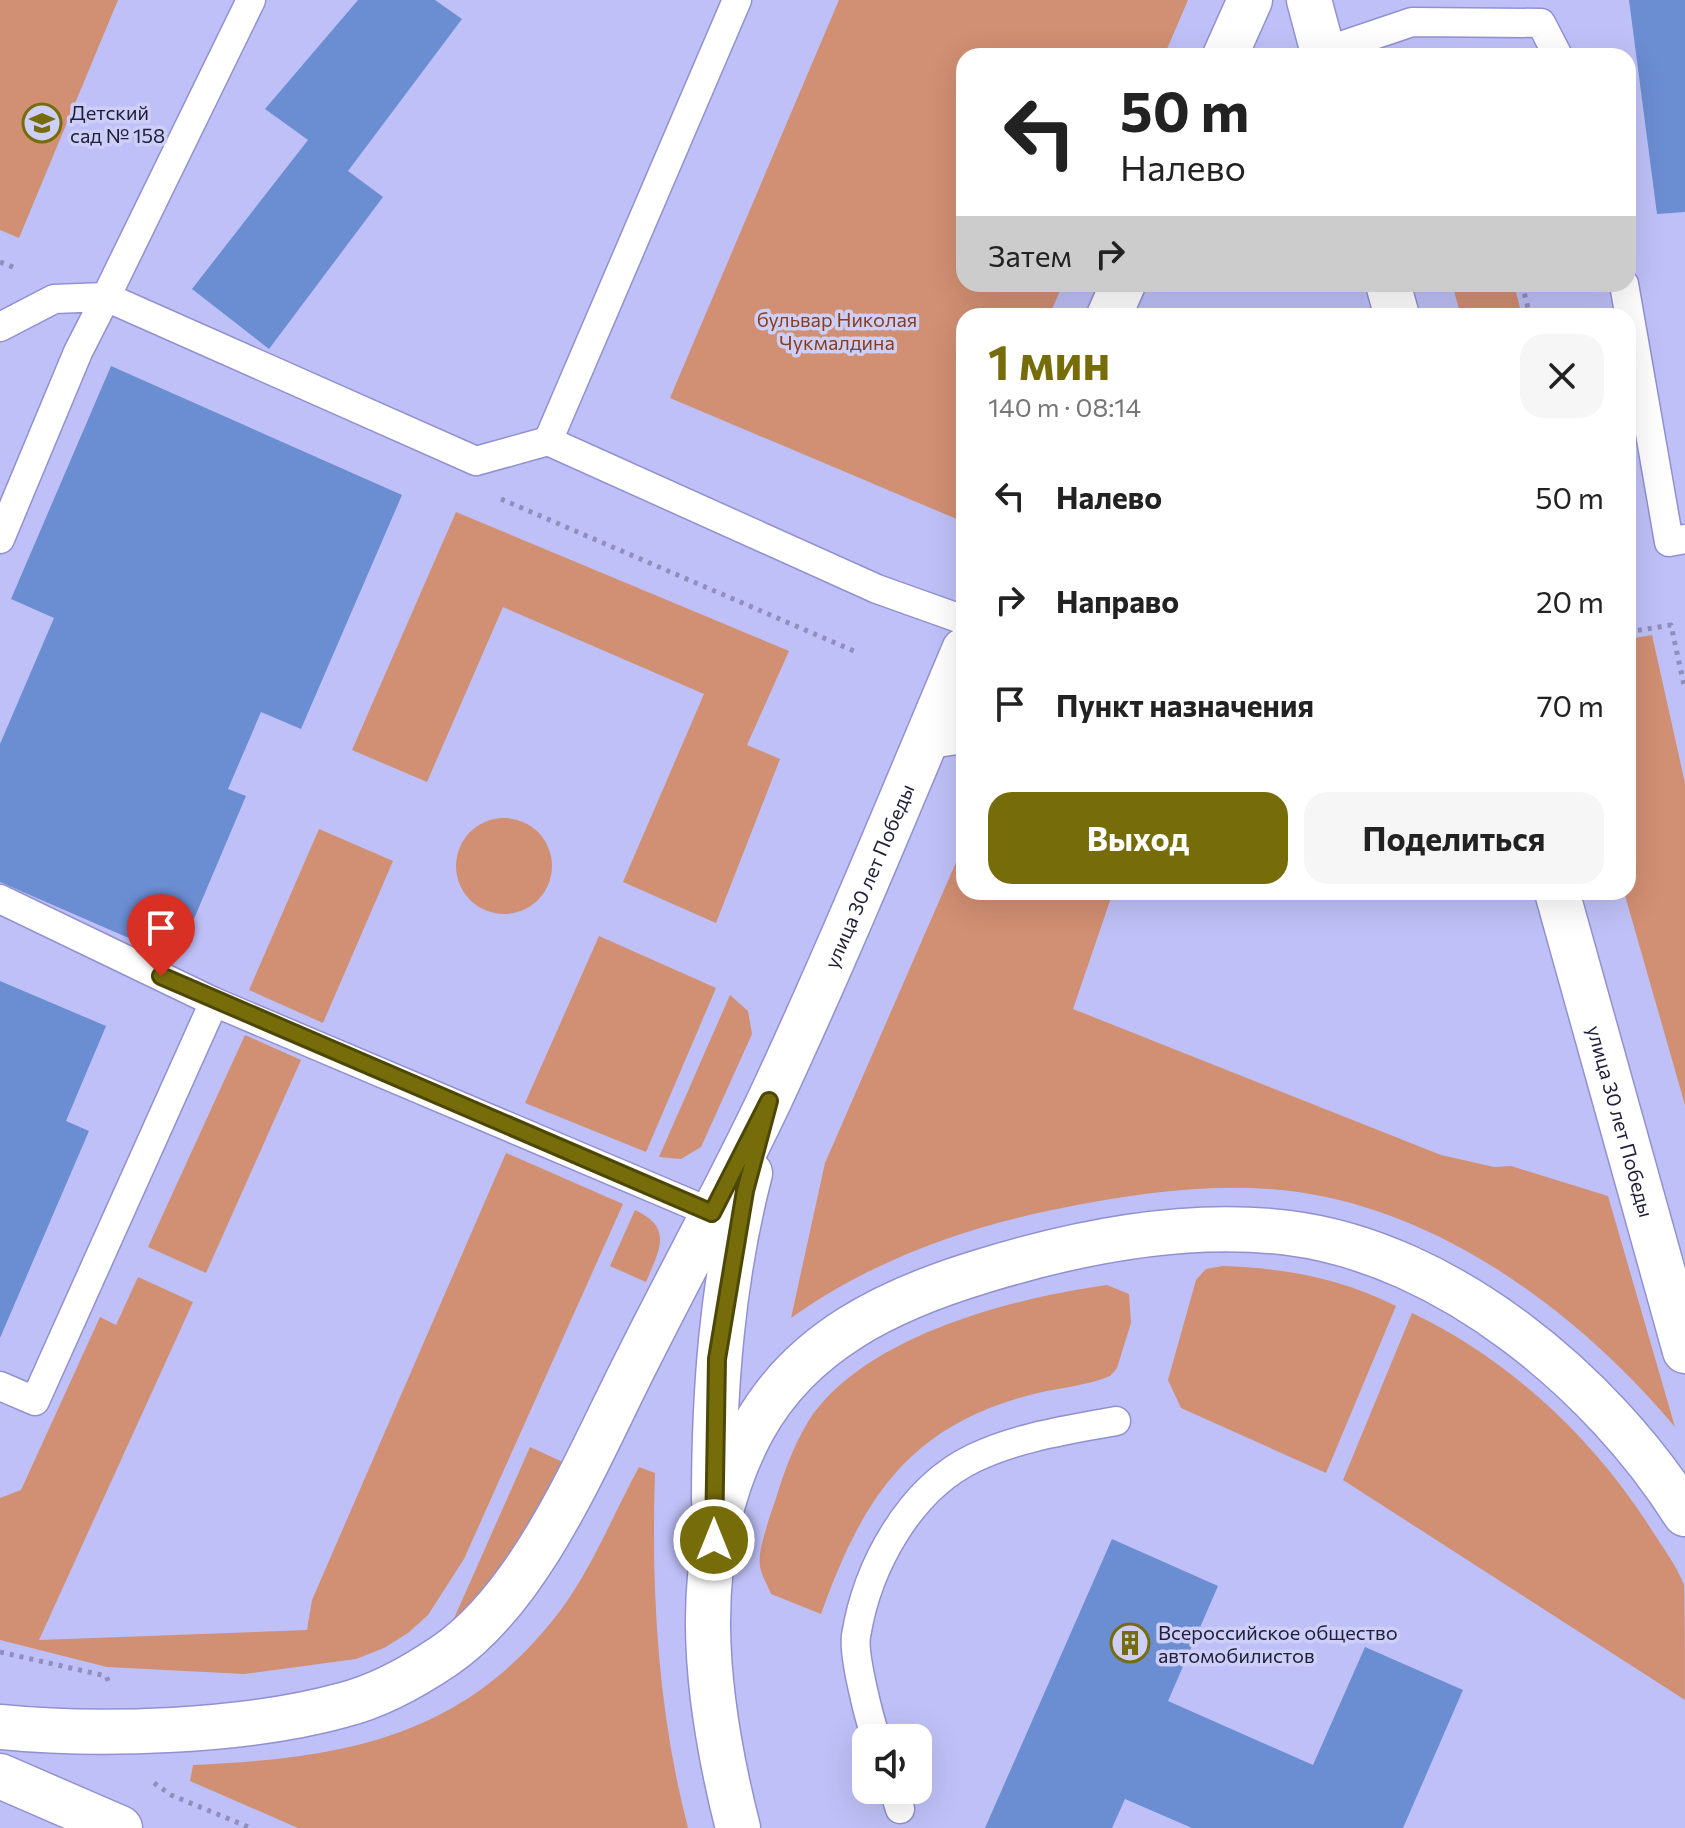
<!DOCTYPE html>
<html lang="ru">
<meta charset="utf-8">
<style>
:root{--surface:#fff;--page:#f6f6f6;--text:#222;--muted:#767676;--accent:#766d0a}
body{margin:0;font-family:Commissioner,sans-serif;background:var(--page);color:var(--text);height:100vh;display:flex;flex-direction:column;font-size:30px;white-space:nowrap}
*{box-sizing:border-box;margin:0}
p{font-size:26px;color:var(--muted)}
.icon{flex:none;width:44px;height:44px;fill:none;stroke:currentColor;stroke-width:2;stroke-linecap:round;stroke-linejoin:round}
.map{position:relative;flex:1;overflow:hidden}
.panel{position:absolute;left:956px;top:308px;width:680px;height:592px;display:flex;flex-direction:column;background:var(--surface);border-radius:24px;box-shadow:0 8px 32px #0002}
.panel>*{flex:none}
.banner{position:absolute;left:956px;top:48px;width:680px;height:244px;border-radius:24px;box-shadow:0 8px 32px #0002;background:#fff;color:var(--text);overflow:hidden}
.controls{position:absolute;left:852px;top:1724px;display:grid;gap:16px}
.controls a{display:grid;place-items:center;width:80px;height:80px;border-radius:16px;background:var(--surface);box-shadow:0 8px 32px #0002;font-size:40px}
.pin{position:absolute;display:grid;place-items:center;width:68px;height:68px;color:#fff;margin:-82px -34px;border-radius:50% 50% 50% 0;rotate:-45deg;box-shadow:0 0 8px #0007}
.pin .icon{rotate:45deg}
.me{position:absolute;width:88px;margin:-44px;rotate:0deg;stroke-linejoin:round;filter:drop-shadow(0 0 6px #0008)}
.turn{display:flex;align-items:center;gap:28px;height:168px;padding:0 32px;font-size:36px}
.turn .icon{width:104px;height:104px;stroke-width:2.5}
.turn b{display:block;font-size:56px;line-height:68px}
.then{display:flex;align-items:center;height:76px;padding:0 32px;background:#0003;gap:16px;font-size:30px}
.round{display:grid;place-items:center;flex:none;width:84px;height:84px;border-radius:24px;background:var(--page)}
.headline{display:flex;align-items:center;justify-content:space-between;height:136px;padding:0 32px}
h1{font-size:48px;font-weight:700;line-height:60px;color:var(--accent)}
.action{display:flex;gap:16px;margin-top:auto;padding:16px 32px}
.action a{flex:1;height:92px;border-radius:24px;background:var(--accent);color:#fff;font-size:32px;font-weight:700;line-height:92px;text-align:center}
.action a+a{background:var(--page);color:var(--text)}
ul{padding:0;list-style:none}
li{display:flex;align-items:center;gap:24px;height:104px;padding:0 32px}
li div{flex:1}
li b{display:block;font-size:30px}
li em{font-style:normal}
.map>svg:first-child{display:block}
.green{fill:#d18f73}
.building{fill:#6b8dd2}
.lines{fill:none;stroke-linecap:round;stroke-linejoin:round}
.service-casing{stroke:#9191d2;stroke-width:31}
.tertiary-casing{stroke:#9191d2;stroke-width:47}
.secondary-casing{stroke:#9191d2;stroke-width:47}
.path{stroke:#8e8fbd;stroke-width:5;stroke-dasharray:4 6;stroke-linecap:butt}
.service{stroke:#fff;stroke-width:28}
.tertiary{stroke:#fff;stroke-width:44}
.secondary{stroke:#fff;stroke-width:44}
.route-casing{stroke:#4d4706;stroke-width:20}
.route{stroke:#766d0a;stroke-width:14}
.labels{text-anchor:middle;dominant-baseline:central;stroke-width:7;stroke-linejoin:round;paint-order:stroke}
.poi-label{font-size:20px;fill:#21203a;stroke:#cdcff8;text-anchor:start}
.park-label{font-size:20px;fill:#893e1b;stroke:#cdcff8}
.street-label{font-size:20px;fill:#21203a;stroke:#cdcff8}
</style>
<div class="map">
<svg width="1685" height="1828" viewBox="0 0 1685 1828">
<rect width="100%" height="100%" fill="#bfc0f7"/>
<!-- green -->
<g class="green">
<path d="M0,0H118L19,238L0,230Z"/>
<path d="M839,0H1188L1164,56H964V284H1063L1049,316H964V509L959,520L670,398Z"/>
<path d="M1452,284H1514L1522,316H1461Z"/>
<path d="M456,512L789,651L747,745L780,759L716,923L623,882L704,694L503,607L427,782L352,750Z"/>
<path d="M1652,635L1685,783V1105L1624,892H1628V639Z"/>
<circle cx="504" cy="866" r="48"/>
<path d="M319,829L393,861L323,1023L249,990Z"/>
<path d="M964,844V892H1113L1073,1009L1441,1155L1494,1167L1511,1166L1608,1196L1675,1427C1582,1316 1446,1213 1298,1192C1218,1181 1135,1193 1057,1209C962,1228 871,1261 791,1318L825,1163Z"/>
<path d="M599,936L716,988L646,1152L525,1103Z"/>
<path d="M730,995L748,1011L752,1034L701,1147L681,1159L659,1157Z"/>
<path d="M245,1035L301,1060L206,1273L148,1247Z"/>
<path d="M506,1153L623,1204L464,1559L428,1615L408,1633L384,1648L356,1659L244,1674L107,1667L0,1640V1498L21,1490L100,1317L116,1325L138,1277L193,1302L39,1640L307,1630L312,1600Z"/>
<path d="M635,1210C674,1228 659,1250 646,1282L610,1266Z"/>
<path d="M1222,1266C1284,1268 1340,1278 1396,1306L1326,1473L1181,1408L1168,1380L1196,1280L1206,1269Z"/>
<path d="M1107,1285L1129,1294L1131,1323L1117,1368L1110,1376C1083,1387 1054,1388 1026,1396C905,1429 861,1503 821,1614L771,1594C768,1586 761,1575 760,1566C757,1550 772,1511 777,1495C784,1472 793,1448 805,1427C856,1338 1012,1298 1107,1285Z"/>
<path d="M1412,1313C1511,1360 1595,1440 1653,1532C1663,1548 1677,1566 1684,1585C1685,1601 1685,1677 1685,1700L1343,1480Z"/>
<path d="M530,1447L565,1463L497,1577L452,1623Z"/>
<path d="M639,1467L655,1473C651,1593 658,1712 688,1828H298L190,1781L193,1765C342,1758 463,1739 560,1611C592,1568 613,1515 639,1467Z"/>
</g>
<!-- building -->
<g class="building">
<path d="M358,0H435L462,19L348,171L383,197L269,349L192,289L308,140L265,109Z"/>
<path d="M1629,0H1685V212L1657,214Z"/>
<path d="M111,366L402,495L301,729L261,712L228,789L246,796L177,959L0,882V744L54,618L11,599Z"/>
<path d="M0,981L106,1026L66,1121L89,1131L0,1338Z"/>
<path d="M1112,1539L1218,1586L1168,1701L1313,1765L1365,1647L1463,1690L1403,1828H1192L1125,1799L1112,1828H985Z"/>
</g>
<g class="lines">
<defs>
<g id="service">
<path d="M251,0L106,297L476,461L548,441"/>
<path d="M737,0L548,441L877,589L964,620"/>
<path d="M1323,52L1412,22L1541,23L1558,56"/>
<path d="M1624,284L1669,542L1685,539"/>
<path d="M0,327L54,299L106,297L78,352L0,539"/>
<path d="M924,745L964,739"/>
<path d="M0,899L214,1002"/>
<path d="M0,1386L35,1401L214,1002L712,1213"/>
<path d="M876,1738C869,1718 853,1655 856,1636C867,1567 909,1489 974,1458C1018,1437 1068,1430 1116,1421"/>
<path d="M894,1790L900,1809"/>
</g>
<g id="tertiary">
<path d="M1309,0L1324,56"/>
<path d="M1225,56L1250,0"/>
<path d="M1388,284L1397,316"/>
<path d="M1109,316L1123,284"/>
<path id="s1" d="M1557,892L1685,1351"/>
<path d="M714,1501C714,1390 722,1281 750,1173"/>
<path id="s2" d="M0,1727C100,1737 246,1732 343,1705C379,1696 413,1677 444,1656C534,1595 590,1452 639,1357C682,1271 729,1186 770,1099C839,951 901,800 964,650"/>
<path d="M738,1828C705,1698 686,1552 753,1429C801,1341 890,1299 983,1271C1080,1241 1187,1220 1289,1233C1448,1253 1602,1383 1685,1514"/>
</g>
<path id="secondary" d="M0,1776L120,1828"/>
</defs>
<!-- service casing -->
<use href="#service" class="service-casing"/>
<!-- tertiary casing -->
<use href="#tertiary" class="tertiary-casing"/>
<!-- secondary casing -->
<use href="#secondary" class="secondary-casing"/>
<!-- path -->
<g class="path">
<path d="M0,262L18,269"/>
<path d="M1522,284L1530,316"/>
<path d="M501,499L854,651"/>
<path d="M1628,632L1671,625L1685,690"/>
<path d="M0,1652L106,1676L109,1683"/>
<path d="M154,1783L171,1795L251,1828"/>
</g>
<!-- service -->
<use href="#service" class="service"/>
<!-- tertiary -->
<use href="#tertiary" class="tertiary"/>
<!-- secondary -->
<use href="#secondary" class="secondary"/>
</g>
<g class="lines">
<defs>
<path id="route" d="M161,976L712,1213L769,1101L745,1191L717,1359L714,1540"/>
</defs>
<!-- route casing -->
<use href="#route" class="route-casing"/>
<!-- route -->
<use href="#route" class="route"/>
</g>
<!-- icons -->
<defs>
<symbol id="school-ring" viewBox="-11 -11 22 22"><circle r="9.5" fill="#cdcff8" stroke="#766d0a" stroke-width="1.5"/><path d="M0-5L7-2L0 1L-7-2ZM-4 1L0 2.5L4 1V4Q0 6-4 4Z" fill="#766d0a"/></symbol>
<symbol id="building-ring" viewBox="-11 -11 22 22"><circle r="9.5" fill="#cdcff8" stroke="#766d0a" stroke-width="1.5"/><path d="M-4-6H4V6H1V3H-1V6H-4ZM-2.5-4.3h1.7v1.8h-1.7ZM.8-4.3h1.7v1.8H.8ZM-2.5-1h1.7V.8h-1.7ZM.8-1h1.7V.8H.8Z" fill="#766d0a"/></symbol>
</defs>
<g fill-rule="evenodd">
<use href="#school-ring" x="20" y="101" width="44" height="44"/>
<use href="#building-ring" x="1108" y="1621" width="44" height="44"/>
</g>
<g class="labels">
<!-- poi labels -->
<g class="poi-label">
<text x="70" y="112">Детский<tspan x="70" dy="23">сад № 158</tspan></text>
<text x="1158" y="1632">Всероссийское общество<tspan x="1158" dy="23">автомобилистов</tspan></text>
</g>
<!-- park labels -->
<g class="park-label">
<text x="837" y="319">бульвар Николая<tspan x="837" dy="23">Чукмалдина</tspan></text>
</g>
<!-- street labels -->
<g class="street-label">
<text stroke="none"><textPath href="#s2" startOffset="1352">улица 30 лет Победы</textPath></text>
<text stroke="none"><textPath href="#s1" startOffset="238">улица 30 лет Победы</textPath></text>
</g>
</g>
</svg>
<div class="controls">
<a><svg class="icon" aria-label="sound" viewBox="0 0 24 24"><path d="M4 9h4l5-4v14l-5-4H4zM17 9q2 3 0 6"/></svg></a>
</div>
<div class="pin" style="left:161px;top:976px;background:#d93025"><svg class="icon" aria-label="arrive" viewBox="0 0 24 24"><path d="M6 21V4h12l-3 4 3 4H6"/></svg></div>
<svg class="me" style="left:714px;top:1540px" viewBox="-20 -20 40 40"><circle r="17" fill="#766d0a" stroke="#fff" stroke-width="3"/><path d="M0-11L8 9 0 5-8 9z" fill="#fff"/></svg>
<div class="banner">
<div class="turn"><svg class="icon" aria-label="left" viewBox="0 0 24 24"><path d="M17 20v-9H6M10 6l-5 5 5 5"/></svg><div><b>50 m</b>Налево</div></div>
<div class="then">Затем<svg class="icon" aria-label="right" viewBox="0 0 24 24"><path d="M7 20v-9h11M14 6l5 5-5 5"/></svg></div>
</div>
<section class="panel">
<div class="headline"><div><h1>1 мин</h1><p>140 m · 08:14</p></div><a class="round"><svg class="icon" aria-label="close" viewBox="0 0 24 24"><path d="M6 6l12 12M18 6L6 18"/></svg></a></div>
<ul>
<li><svg class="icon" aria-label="left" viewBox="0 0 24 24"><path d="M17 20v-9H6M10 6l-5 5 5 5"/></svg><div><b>Налево</b></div><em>50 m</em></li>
<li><svg class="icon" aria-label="right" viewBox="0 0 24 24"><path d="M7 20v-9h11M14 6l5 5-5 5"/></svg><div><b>Направо</b></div><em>20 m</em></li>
<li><svg class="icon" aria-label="arrive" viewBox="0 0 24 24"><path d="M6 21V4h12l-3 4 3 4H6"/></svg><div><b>Пункт назначения</b></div><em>70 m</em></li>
</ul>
<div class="action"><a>Выход</a><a>Поделиться</a></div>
</section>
</div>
